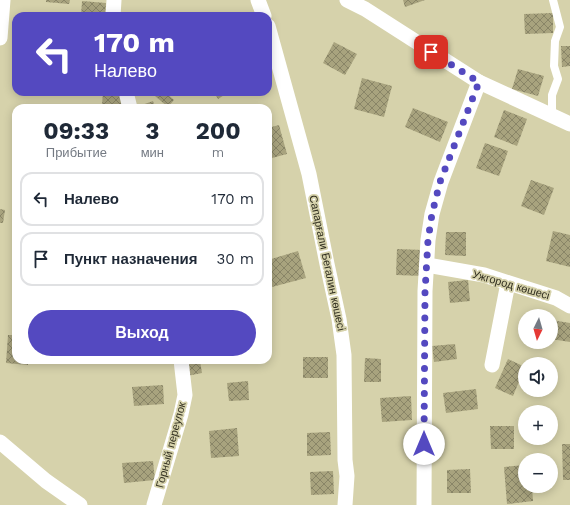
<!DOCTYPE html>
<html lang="ru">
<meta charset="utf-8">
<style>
:root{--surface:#fff;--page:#f6f6f7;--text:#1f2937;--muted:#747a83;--line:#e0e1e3;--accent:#5449c0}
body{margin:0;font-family:"Work Sans",sans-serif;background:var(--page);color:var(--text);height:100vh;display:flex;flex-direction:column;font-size:15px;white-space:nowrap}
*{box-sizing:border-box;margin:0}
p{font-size:13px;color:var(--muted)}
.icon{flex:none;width:22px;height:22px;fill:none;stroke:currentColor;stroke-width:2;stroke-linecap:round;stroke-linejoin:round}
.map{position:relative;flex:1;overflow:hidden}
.drawer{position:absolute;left:12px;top:104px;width:260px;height:260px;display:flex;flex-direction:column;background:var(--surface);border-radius:12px;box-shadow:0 2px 10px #0003}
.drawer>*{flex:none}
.hud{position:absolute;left:12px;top:12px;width:260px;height:84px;border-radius:12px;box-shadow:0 2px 10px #0003;background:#5449c0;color:#fff;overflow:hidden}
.needle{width:26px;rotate:185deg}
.fabs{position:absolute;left:518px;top:309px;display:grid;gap:8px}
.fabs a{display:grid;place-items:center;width:40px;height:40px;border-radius:50%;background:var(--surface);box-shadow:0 2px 10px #0003;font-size:20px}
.pin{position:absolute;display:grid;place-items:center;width:34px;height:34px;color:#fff;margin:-17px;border-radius:8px;box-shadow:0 2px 6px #0006}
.me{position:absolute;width:44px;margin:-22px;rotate:0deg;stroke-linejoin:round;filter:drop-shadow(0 0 3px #0008)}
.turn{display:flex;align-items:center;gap:14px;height:84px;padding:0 16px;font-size:18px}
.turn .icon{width:52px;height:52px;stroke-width:2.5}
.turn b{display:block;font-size:28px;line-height:34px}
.eta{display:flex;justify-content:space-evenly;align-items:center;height:68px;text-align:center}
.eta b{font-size:24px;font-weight:700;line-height:28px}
.cta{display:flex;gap:8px;margin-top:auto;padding:8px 16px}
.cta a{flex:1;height:46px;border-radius:24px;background:var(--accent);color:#fff;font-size:16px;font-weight:700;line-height:46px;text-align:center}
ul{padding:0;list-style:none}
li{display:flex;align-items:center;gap:12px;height:54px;margin:0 8px 6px;padding:0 8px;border:2px solid var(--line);border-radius:12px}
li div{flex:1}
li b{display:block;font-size:15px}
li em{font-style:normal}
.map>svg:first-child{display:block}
.building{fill:url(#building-cross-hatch)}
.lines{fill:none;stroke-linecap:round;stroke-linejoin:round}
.lane{stroke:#fff;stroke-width:8}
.street{stroke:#fff;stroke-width:15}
.route{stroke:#5449c0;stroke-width:7;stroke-dasharray:0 12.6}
.labels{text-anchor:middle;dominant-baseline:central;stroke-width:3.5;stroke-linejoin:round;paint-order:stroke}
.street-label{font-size:11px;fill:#302e1f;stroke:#d6d2ab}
</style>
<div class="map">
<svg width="570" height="505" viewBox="0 0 570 505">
<defs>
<pattern id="building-cross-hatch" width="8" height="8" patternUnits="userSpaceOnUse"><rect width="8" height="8" fill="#a8a37e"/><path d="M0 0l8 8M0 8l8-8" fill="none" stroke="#898567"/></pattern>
</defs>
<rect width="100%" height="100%" fill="#d6d2ab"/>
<!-- building -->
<g class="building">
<path d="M46,0H70L69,4L46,2Z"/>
<path d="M403,0H425L405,7Z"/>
<path d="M82,1L106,3L105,16H81Z"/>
<path d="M553,13V33L525,34L524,14Z"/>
<path d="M334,42L357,54L345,75L323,63Z"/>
<path d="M561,46H570V66L562,67Z"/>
<path d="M518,69L544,76L538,96L512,89Z"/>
<path d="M362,78L392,86L384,117L354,109Z"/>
<path d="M103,92H122L121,107L102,105Z"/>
<path d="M158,92H165L174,100L168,107L155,96Z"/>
<path d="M214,92H229L218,99Z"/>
<path d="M153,101L155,108H139V106Z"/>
<path d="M413,108L448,122L440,142L405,127Z"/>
<path d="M504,110L527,119L517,146L494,137Z"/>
<path d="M279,125L287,154L268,159V128Z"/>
<path d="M485,143L508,151L499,176L476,168Z"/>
<path d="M531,180L554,188L544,215L521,206Z"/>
<path d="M0,209L5,210L3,223H0Z"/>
<path d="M553,231L570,235V267L546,261Z"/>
<path d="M446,232H466V256L445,255Z"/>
<path d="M397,249L423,250V276L396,275Z"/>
<path d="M298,251L306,278L272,287L268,273V260Z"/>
<path d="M468,280L470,301L450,303L448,282Z"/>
<path d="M551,320L570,323V342L551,339Z"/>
<path d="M8,335H16V360H28V365L6,363Z"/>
<path d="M455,344L457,359L434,362L432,346Z"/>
<rect x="303" y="357" width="25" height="21"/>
<path d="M365,358L381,359V382H364Z"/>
<path d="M508,359L525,367L513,396L495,388Z"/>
<path d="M200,361L202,373L187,376L184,364Z"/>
<path d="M248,381L249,400L229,401L227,383Z"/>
<path d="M163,385L164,404L134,406L132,387Z"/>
<path d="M476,389L478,409L446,413L443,393Z"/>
<path d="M411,396L412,420L382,422L380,398Z"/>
<path d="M490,426H514V449H491Z"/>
<path d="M237,428L239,456L211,458L209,431Z"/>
<path d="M330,432L331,455L307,456V433Z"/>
<path d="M562,444H570V480H563Z"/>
<path d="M153,461L155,480L124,483L122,463Z"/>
<path d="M525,465V486H532L533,501L507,504L504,467Z"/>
<path d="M470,469L471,493H447V470Z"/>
<path d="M333,471L334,494L311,495L310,472Z"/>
</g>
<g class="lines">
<!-- lane -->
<path class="lane" d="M552,116V95L558,79L554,66L555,41L560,27L553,0"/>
<!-- street -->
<g class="street">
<path d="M258,0L264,16"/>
<path d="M347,0L365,9L479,82L570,124"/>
<path d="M113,16L114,0"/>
<path d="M268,26L309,174L327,264L339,319L344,355L345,460L347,476L345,505"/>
<path d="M0,38L3,0"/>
<path d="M126,92L130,108"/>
<path d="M427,265L484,275L556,298L570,306"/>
<path d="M492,365L508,283"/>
<path d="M0,442L46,481L80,505"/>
<path d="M154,505L181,414L185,395L181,360"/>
<path d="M424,505L425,291L428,240L432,214L441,182L479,82"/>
</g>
</g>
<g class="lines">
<!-- route -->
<path class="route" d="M424,444L425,292L428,240L432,214L440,182L479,82L431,52"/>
</g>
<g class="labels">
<!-- street labels -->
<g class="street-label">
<text transform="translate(327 263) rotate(78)">Сапарғали Бегалин көшесі</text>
<text transform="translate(511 285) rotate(16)">Ужгород көшесі</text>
<text transform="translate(171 445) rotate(-75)">Горный переулок</text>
</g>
</g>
</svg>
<div class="fabs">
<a><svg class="needle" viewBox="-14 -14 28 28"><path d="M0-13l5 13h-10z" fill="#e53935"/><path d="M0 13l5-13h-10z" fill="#747a83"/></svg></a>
<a><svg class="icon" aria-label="sound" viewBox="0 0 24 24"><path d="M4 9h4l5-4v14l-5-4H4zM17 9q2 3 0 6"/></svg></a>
<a>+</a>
<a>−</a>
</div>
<div class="pin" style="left:431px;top:52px;background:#d93025"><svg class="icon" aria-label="arrive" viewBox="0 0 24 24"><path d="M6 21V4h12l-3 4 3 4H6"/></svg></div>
<svg class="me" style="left:424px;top:444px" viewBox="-20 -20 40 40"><circle r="19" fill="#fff"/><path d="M0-13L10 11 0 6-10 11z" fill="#5449c0"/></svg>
<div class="hud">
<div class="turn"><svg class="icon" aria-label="left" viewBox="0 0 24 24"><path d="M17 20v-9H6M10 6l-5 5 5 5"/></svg><div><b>170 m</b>Налево</div></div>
</div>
<section class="drawer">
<div class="eta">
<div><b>09:33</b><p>Прибытие</p></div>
<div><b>3</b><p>мин</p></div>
<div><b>200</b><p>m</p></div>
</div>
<ul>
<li><svg class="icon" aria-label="left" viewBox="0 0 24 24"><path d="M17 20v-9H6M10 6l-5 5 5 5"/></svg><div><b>Налево</b></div><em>170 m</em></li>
<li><svg class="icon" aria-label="arrive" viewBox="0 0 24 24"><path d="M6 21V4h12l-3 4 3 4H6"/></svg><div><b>Пункт назначения</b></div><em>30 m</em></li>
</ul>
<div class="cta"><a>Выход</a></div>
</section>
</div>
